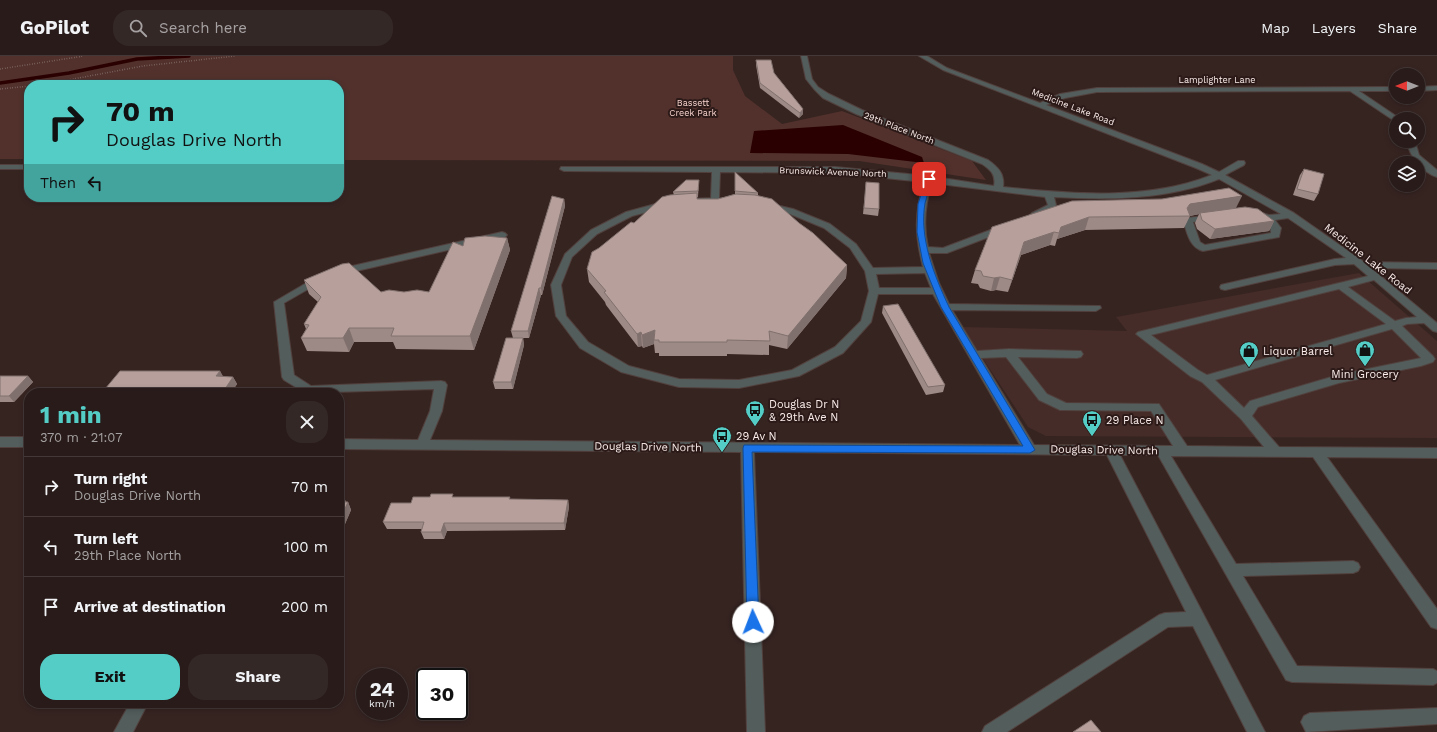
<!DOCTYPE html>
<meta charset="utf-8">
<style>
:root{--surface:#281b19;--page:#342826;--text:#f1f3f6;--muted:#a5a1a2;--line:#443938;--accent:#54cdc6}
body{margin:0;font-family:"Work Sans",sans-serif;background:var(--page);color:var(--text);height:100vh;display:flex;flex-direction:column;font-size:15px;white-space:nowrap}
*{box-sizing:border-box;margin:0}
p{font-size:13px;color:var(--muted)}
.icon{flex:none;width:22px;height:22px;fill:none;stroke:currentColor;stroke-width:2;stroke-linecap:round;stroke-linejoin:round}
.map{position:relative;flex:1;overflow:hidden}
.sheet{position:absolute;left:24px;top:332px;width:320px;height:320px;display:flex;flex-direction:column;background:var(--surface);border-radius:16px;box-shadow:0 2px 6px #0003,0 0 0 1px var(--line)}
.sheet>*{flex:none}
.guide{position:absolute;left:24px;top:24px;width:320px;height:122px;border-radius:16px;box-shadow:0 2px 6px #0003,0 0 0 1px var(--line);background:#54cdc6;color:#111;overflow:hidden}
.needle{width:26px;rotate:270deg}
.buttons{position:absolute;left:1389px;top:12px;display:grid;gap:8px}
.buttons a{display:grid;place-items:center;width:36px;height:36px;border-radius:50%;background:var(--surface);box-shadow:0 2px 6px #0003,0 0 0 1px var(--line);font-size:20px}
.speed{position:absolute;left:356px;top:612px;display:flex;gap:8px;font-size:20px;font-weight:700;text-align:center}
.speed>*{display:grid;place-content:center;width:52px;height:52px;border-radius:50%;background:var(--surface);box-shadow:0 2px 6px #0003,0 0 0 1px var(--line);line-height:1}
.speed small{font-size:10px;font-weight:400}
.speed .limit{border:2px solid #111;border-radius:6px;background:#fff;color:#111}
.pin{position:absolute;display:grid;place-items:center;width:34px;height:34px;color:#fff;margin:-17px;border-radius:8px;box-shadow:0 2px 6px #0006}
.me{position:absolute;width:44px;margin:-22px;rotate:358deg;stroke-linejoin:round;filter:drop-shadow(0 0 3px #0008)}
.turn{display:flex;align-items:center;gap:14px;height:84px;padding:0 16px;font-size:18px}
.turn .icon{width:52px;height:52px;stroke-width:2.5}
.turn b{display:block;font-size:28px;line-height:34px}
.then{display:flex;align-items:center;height:38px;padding:0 16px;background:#0003;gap:8px;font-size:15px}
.round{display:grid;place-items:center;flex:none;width:42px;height:42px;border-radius:16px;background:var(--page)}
.head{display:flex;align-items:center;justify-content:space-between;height:68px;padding:0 16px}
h1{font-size:24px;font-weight:700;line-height:30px;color:var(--accent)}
.button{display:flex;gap:8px;margin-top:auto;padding:8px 16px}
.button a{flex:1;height:46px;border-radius:16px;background:var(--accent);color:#111;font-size:16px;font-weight:700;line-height:46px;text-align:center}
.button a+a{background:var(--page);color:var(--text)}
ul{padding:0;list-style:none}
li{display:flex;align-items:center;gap:12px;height:60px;padding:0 16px;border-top:1px solid var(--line)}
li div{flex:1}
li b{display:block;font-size:15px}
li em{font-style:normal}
header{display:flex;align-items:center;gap:24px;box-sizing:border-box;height:56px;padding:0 20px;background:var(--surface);border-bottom:1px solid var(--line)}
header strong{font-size:19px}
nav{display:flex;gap:22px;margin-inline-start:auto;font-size:14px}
.search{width:280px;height:36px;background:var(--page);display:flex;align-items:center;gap:10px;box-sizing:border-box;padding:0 14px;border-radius:16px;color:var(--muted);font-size:15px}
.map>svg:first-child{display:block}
.built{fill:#452c28}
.green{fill:#52312c}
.water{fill:#2a0100}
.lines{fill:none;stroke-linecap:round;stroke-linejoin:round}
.stream{stroke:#2a0100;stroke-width:3.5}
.minor-casing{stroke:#51403d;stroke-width:2}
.path{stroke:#978885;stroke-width:1.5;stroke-dasharray:0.5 2;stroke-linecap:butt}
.minor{fill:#535d5c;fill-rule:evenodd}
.wall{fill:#9d8a86}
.shaded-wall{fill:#80706d}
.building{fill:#b7a09c;stroke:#80706d}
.route{fill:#1a73e8;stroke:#114b97}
.labels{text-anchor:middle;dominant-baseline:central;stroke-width:4;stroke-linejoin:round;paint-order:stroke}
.far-street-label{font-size:9px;fill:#faedeb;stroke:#2c1a18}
.far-park-label{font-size:9px;fill:#f5d2cc;stroke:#2c1a18}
.street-label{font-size:11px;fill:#faedeb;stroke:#2c1a18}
.poi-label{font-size:11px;fill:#faedeb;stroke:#2c1a18;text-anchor:start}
</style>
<header>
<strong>GoPilot</strong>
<div class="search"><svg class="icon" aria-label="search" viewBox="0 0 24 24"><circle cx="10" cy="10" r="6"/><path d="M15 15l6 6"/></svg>Search here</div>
<nav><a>Map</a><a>Layers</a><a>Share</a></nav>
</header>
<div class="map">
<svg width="1437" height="676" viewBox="0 0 1437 676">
<rect width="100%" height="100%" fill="#362421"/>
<!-- built -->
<path class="built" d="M1359,217L1437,285V382L1046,380L1028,371L962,271L1127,275L1116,261Z"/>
<!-- green -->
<path class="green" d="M0,0H733V14L745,40L782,68L842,55L972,105L986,124L859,105L339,104V29H29V103H0Z"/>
<!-- water -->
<path class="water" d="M843,69L922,101L924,107L848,98L750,97L754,75Z"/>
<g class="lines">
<!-- stream -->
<path class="stream" d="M0,27L69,17L137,3L189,0"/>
<defs>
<g id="minor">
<path d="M801,0H807L812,23L818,31L829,38L862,54L988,104C998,111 1005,118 1003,131C1070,138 1147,145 1212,119L1196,112L943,14L919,0H927L947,12L1040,47L1060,38L1097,32L1396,31V35H1359L1399,62L1396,63V66L1350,35L1097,36L1065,42L1046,49L1202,108L1219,116L1238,105H1244L1245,107L1244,109L1225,119L1294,157L1364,206L1437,207V213L1371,212L1437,267V276L1433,275L1424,267L1407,268L1402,270L1433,300L1435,303L1433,306L1421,310L1339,327L1258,351L1252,360L1279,391L1437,392V402L1327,401L1437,553V573L1431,571L1313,401L1171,400L1236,508L1353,505L1358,507L1360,511L1358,515L1353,517L1243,520L1297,610L1433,613L1437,615V627L1433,629L1292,626L1286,624L1158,399H1120L1265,676H1247L1193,570L1168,571L1007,676H982L985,670L1159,559L1165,557L1186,556L1107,399L754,396L765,676H747L741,396L339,393V383L418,384L430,355L434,333L301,337L302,335L284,324L282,321L274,246L320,219L325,222L324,224L284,247L294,319L311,330L441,325L445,326L447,329L442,355L430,384L1020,389L933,238H878L871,266L843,297L799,320L739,332L679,331L621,316L580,292L556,260L551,229L565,198L591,174L626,156L670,144L711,142L712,116L564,115L560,113L561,111H835L929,120L994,130C996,119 991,114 982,108L856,58L823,42L814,33L806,23ZM720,116L835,117L924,126C914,157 915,180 923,211L873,212L856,188L830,168L793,153L755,144L719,142ZM1219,123L1281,158L1269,159L1255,155L1250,158L1252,160C1262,163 1271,165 1271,177L1205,189L1200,186L1193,166L1216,163L1218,161L1216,159L1185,162L1183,164C1187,176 1189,191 1203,195L1279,181L1281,172L1275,164L1288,162L1346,202L1335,203L1225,228L1221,229L1220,231L1221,233L1225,234L1335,209L1354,208L1368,220L1142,275L1138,276L1136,278L1190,320L1202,326L1241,363L1264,391L1187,390L1159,348L1066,347L1047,338L1018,301L1077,302L1081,301L1083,298L1081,295L1009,293L977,295L952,254L1096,255L1101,252L1100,250L949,248L939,227L929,197H947L1007,174L1009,172L1007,170H1001L943,192L928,191C923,169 925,148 932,127L1045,141L1048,149L1032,157L1030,159L1035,162L1054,153L1056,149L1054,141C1108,144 1167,144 1219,123ZM715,147L755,150L790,158L824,172L850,192L865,215L869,235L861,265L835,291L792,314L739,324L679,323L629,310L588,286L566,260L561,229L572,201L597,178L632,160L670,150ZM925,217L931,232H879L876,218ZM1374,224L1417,261L1406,262L1395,265L1348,231ZM1339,233L1386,268L1207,319L1198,314L1151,279ZM1392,273L1421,302L1338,319L1250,345L1244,352L1215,324ZM1006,301L1039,344L1060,354L1151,355L1173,390L1034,389L981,302Z"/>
<path d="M1437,30V34L1418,35V31Z"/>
<path d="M1407,85H1415L1419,99L1437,114V121C1422,116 1409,100 1407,85Z"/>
<rect x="0" y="109" width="29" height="4"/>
<path d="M502,176L505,177L507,179L505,181L339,219L334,216L339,213Z"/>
<rect x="0" y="381" width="29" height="10"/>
<path d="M130,647H148L133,676H114Z"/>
<path d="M1437,652V668L1306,676L1301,666L1304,660L1310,657Z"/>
</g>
</defs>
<!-- minor casing -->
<use href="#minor" class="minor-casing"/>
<!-- path -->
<g class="path">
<path d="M0,13L84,0"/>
<path d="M41,29L143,10L235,0"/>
<path d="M0,33L29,30"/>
</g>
<!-- minor -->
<use href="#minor" class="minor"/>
</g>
<!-- wall -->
<g class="wall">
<path d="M756,4L774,17L803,53V58L799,62L760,32L756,9Z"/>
<path d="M1304,113L1318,138L1314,145L1293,139L1300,119Z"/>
<path d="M735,122L758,137V140L799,167L847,209L846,222L787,293L769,289V299L727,298V300H659V297H655L654,288L643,292L642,290L638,291L606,249L605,246L589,226L587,213L599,192L674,139L673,136L699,124L698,141H697V143H718L735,138Z"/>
<path d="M866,126L879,153L878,160L863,158Z"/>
<path d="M564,143L565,150L542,239H541L529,282H523L524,289L513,333H495L493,326L513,282L511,275Z"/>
<path d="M1072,145L1236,152L1274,165L1269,175L1210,183L1197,173L1195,167L1199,158L1190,160L1184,172L1085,174L1057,183L1055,190L1050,189L1021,199L1008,236L996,234L991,235L980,232L978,228L971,227L975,214Z"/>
<path d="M507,182L510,194L474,294L396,293L393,286H354L349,296L307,295L301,282L306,273L304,268L318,246L309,238L304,224L381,236H429Z"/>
<path d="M883,250L945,329L943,336L926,339L882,257Z"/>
<path d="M220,315L223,321H233L237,328L231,337H108L105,333Z"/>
<path d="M0,320H28L33,326L14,346H0Z"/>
<path d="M454,441H510V443L568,444L569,451L565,474L447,475L444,483H424L421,476L422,473H387L383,466L411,447Z"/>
<path d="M339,445L348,446L351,454L342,475H339Z"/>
</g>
<!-- shaded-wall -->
<g class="shaded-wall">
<path d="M803,53V58L799,62L800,57Z"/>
<path d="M1242,140L1236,152L1189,160L1187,152L1190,148Z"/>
<path d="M564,143L565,150L542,239L541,232Z"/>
<path d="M1089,161L1085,174L1057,183L1061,171Z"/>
<path d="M1274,165L1269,175L1210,183L1215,173Z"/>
<path d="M1054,176L1050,189L1021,199L1008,236L1024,186Z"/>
<path d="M507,182L510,194L474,294L470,280Z"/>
<path d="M847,209L846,222L787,293L788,280Z"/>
<path d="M1000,221L996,234L991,235L994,222Z"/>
<path d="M539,232L541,239L529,282L528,275Z"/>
<path d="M349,272L354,286L349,296L343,282Z"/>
<path d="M655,274L654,284V288L643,292L642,279Z"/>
<path d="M641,276L642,290L638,291L637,278Z"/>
<path d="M523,282L524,289L513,333L511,326Z"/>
<path d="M220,315L224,322L216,320Z"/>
<path d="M28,320L33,326L14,346L9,340Z"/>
<path d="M233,321L237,328L231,337H224L223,336Z"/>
<path d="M142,333L144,337H139Z"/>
<path d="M568,444L569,451L565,474L564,467Z"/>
<path d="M346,445L347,448L348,446L351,454L342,475L339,469V466Z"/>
<path d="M444,467L447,475L444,483L441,476Z"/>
</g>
<!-- building -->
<g class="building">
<path d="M756,4H771L774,17L803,53L800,57L760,27Z"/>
<path d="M1304,113L1324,118L1318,138L1297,133Z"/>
<path d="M735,116L758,137L735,135Z"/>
<path d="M686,124H699L698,135L673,136Z"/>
<path d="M866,126L879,127V153L864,152Z"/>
<path d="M1229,132L1242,140L1190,148L1187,152L1190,160L1089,161L1061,171L1059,177L1054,176L1024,186L1012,224L1000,221L994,222L983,220L981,215L975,214L992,171L1072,145L1162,143Z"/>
<path d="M697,137V143H718L736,138L755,139L772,143L799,167L813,177L847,209L788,280L769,275L770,285L727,284V286H659V284H654L655,274L642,279L641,276L637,278L604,236L606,235L587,213L592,196L599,192L631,166L634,167L662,141L670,139Z"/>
<path d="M552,140L564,143L541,232H539L528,275H511Z"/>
<path d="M1245,151L1258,153L1274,165L1215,173L1202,164L1200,157Z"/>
<path d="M485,180L507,182L470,280H391L394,272H349L343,282H301L309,269L304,268L321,241L304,224L342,208L349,207L381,236L389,234L404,236L417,234L429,236L453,186L463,190L465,182Z"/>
<path d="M898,248L945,329L928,331L883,250Z"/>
<path d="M506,282H523L511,326H493Z"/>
<path d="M120,315H220L216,320L233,321L223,336H200L202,333H142L139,337H113L117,333H105Z"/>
<path d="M0,320H28L9,340H0Z"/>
<path d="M431,438H453L452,441H510L509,443L568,444L564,467H444L441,476H421L424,466H383L391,447H411L413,441H430Z"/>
<path d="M339,445H346L345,446H348L339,466Z"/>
<path d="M1091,664L1101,676H1073Z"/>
</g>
<!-- route -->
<path class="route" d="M929,121L932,123C930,131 927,139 925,147C919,182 934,219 949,251L1035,394L1030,397L752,396L759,566L757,569L753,571L749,569L747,566L743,392L744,389L1023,390L941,251L923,207L917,176L918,148L926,123Z"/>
<!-- icons -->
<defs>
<symbol id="shop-pin" viewBox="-11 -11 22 30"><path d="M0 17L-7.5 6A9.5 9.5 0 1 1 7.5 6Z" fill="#54cdc6" stroke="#2c1a18"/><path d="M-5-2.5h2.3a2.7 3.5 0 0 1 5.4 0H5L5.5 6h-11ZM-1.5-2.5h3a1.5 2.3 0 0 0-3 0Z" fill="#111"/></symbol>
<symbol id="bus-pin" viewBox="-11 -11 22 30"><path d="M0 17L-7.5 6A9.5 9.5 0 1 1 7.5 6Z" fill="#54cdc6" stroke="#2c1a18"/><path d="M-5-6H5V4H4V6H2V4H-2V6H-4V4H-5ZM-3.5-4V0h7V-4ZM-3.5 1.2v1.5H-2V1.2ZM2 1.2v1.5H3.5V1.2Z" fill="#111"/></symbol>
</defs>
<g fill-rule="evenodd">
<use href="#shop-pin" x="1354" y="283" width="22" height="30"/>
<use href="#shop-pin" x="1238" y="284" width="22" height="30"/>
<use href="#bus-pin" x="744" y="343" width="22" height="30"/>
<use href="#bus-pin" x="1081" y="353" width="22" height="30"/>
<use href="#bus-pin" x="711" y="369" width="22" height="30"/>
</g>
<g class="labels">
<!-- far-street labels -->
<g class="far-street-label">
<text x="1217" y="24">Lamplighter Lane</text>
<text transform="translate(1073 51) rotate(21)">Medicine Lake Road</text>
<text transform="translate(899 72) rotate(21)">29th Place North</text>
<text transform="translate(833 116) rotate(2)">Brunswick Avenue North</text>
</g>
<!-- far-park labels -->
<g class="far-park-label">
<text x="693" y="47">Bassett<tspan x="693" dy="10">Creek Park</tspan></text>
</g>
<!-- street labels -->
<g class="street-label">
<text transform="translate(1368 203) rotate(38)">Medicine Lake Road</text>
<text transform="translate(648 391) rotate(1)">Douglas Drive North</text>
<text transform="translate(1104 394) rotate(1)">Douglas Drive North</text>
</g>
<!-- poi labels -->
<g class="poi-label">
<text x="1263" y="295">Liquor Barrel</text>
<text x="1365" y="318" text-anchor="middle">Mini Grocery</text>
<text x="769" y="348">Douglas Dr N<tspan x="769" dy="13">&amp; 29th Ave N</tspan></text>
<text x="1106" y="364">29 Place N</text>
<text x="736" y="380">29 Av N</text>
</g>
</g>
</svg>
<div class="buttons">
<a><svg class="needle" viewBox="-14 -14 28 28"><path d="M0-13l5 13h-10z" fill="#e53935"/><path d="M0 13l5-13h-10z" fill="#a5a1a2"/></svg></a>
<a><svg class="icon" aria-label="search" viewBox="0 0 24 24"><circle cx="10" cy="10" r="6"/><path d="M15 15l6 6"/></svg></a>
<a><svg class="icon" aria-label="layers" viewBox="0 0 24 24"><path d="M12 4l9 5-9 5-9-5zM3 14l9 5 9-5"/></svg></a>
</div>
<div class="speed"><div>24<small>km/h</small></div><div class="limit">30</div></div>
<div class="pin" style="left:929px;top:123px;background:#d93025"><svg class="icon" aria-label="arrive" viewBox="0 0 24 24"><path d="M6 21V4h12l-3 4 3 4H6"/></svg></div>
<svg class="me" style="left:753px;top:566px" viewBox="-20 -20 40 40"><circle r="19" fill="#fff"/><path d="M0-13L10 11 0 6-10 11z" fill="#1a73e8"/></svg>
<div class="guide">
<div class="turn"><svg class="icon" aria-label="right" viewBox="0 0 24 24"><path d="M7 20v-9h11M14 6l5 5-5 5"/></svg><div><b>70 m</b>Douglas Drive North</div></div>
<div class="then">Then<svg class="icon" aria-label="left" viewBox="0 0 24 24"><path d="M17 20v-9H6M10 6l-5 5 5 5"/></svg></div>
</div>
<section class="sheet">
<div class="head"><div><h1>1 min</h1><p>370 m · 21:07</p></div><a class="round"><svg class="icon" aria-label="close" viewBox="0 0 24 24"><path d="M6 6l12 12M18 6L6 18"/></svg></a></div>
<ul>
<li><svg class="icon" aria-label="right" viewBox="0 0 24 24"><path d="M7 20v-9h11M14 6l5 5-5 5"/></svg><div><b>Turn right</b><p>Douglas Drive North</p></div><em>70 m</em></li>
<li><svg class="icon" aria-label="left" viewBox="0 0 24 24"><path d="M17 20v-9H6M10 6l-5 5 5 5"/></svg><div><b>Turn left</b><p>29th Place North</p></div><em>100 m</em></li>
<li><svg class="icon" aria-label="arrive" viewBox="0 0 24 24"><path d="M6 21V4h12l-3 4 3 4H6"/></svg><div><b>Arrive at destination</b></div><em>200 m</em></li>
</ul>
<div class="button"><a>Exit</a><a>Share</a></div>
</section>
</div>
